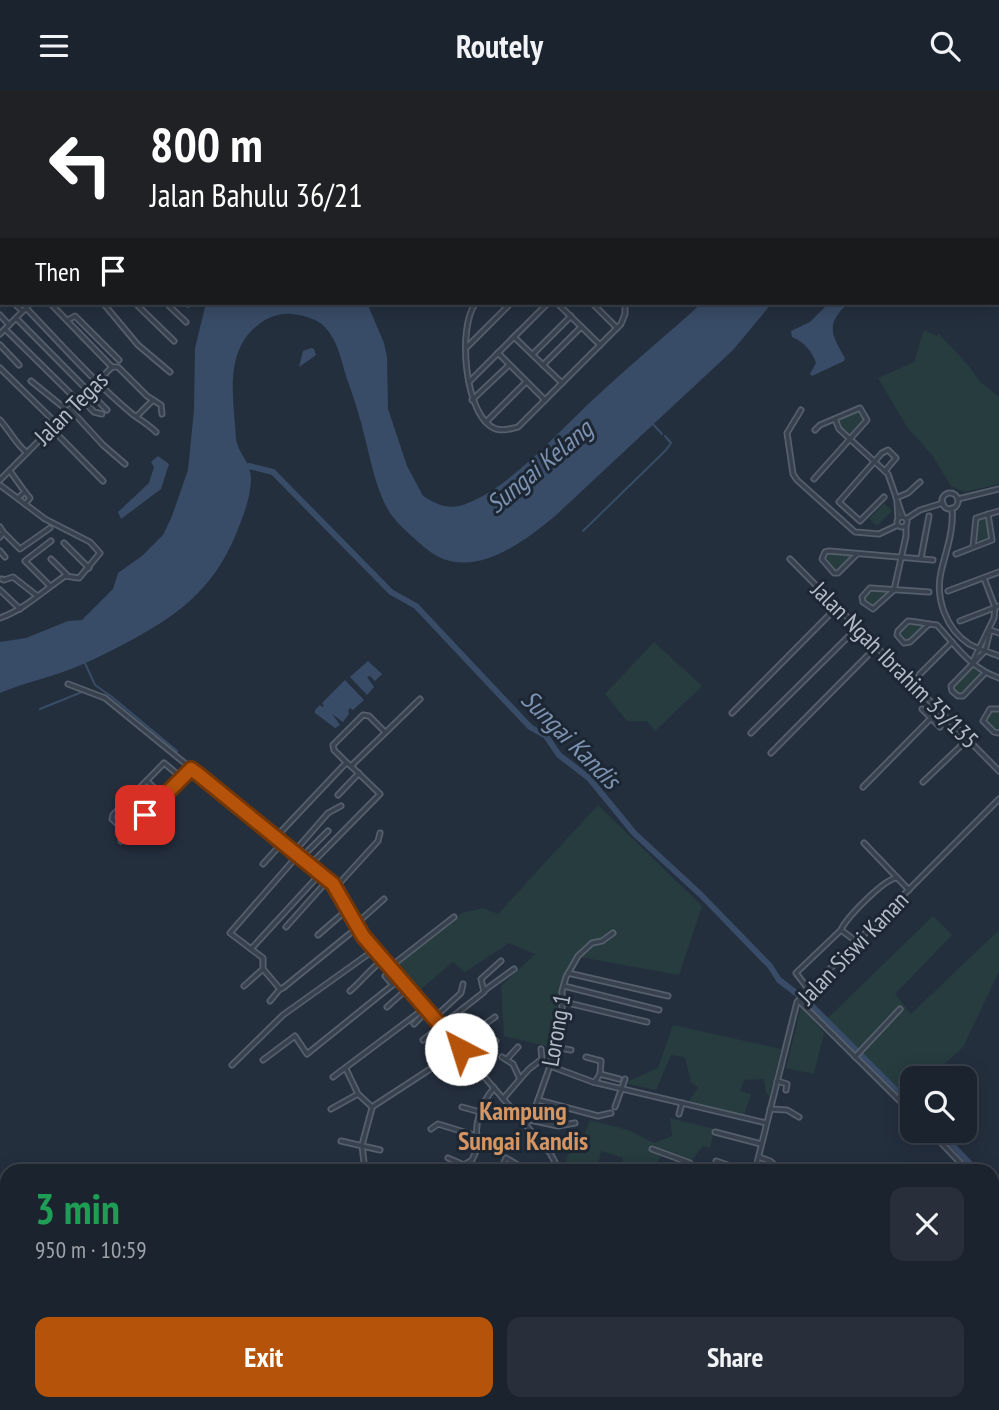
<!DOCTYPE html>
<meta charset="utf-8">
<style>
:root{--surface:#1b232e;--page:#282f3a;--text:#f1f3f6;--muted:#a0a4aa;--line:#39404a;--accent:#b45309}
body{margin:0;font-family:"PT Sans Narrow",sans-serif;background:var(--page);color:var(--text);height:100vh;display:flex;flex-direction:column;font-size:26px;white-space:nowrap}
*{box-sizing:border-box;margin:0}
p{font-size:23px;color:var(--muted)}
.icon{flex:none;width:38px;height:38px;fill:none;stroke:currentColor;stroke-width:2;stroke-linecap:round;stroke-linejoin:round}
.map{position:relative;flex:1;overflow:hidden}
.details{position:absolute;left:0px;top:1073px;width:999px;height:247px;display:flex;flex-direction:column;background:var(--surface);border-radius:21px 21px 0 0;box-shadow:0 4px 18px #0003,0 0 0 2px var(--line)}
.details>*{flex:none}
.guide{position:absolute;left:0px;top:0px;width:999px;height:214px;box-shadow:0 4px 18px #0003,0 0 0 2px var(--line);background:#202124;color:#fff;overflow:hidden}
.fabs{position:absolute;left:900px;top:975px;display:grid;gap:14px}
.fabs a{display:grid;place-items:center;width:77px;height:77px;border-radius:14px;background:var(--surface);box-shadow:0 4px 18px #0003,0 0 0 2px var(--line);font-size:35px}
.pin{position:absolute;display:grid;place-items:center;width:60px;height:60px;color:#fff;margin:-30px;border-radius:14px;box-shadow:0 4px 10px #0006}
.me{position:absolute;width:77px;margin:-38px;rotate:320deg;stroke-linejoin:round;filter:drop-shadow(0 0 5px #0008)}
.turn{display:flex;align-items:center;gap:24px;height:147px;padding:0 35px;font-size:32px}
.turn .icon{width:91px;height:91px;stroke-width:2.5}
.turn b{display:block;font-size:49px;line-height:60px}
.then{display:flex;align-items:center;height:66px;padding:0 35px;background:#0003;gap:14px;font-size:26px}
.round{display:grid;place-items:center;flex:none;width:74px;height:74px;border-radius:14px;background:var(--page)}
.overview{display:flex;align-items:center;justify-content:space-between;height:119px;padding:0 35px}
h1{font-size:42px;font-weight:700;line-height:52px;color:#1e9e55}
.action{display:flex;gap:14px;margin-top:auto;padding:14px 35px}
.action a{flex:1;height:80px;border-radius:14px;background:var(--accent);color:#fff;font-size:28px;font-weight:700;line-height:80px;text-align:center}
.action a+a{background:var(--page);color:var(--text)}
header{display:flex;justify-content:space-between;align-items:center;height:91px;padding:0 35px;background:var(--surface);font-size:32px;font-weight:700}
.map>svg:first-child{display:block}
.green{fill:#263c3f}
.water{fill:#394c67}
.lines{fill:none;stroke-linecap:round;stroke-linejoin:round}
.stream{stroke:#394c67;stroke-width:2}
.river{stroke:#394c67;stroke-width:6}
.minor-casing{stroke:#565f6c;stroke-width:7}
.minor{stroke:#38414e;stroke-width:3.5}
.rail-casing{stroke:#5a6575;stroke-width:4.5}
.rail{stroke:#1d2633;stroke-width:2;stroke-dasharray:5;stroke-linecap:butt}
.route-casing{stroke:#753606;stroke-width:18}
.route{stroke:#b45309;stroke-width:12}
.labels{text-anchor:middle;dominant-baseline:central;stroke-width:6;stroke-linejoin:round;paint-order:stroke}
.street-label{font-size:24px;fill:#b4bcc9;stroke:#1d2633}
.water-label{font-size:26px;font-style:italic;fill:#7c92b1;stroke:#1d2633}
.neighbourhood-label{font-size:26px;font-weight:bold;fill:#d59563;stroke:#1d2633}
</style>
<header><svg class="icon" aria-label="menu" viewBox="0 0 24 24"><path d="M4 6h16M4 12h16M4 18h16"/></svg>Routely<svg class="icon" aria-label="search" viewBox="0 0 24 24"><circle cx="10" cy="10" r="6"/><path d="M15 15l6 6"/></svg></header>
<div class="map">
<svg width="999" height="1319" viewBox="0 0 999 1319">
<rect width="100%" height="100%" fill="#242f3e"/>
<!-- green -->
<g class="green">
<path d="M924,239L937,245L939,243L968,274L979,290L999,306V393L965,401L951,395L932,364L907,336L878,287L914,271Z"/>
<path d="M858,320L866,328L849,344L840,337L839,329Z"/>
<path d="M884,412L892,420L877,435L869,428Z"/>
<path d="M984,425L987,428L991,446L979,452L976,447L977,428Z"/>
<path d="M828,463L849,465L851,468L836,480L824,468Z"/>
<path d="M872,499L888,501L873,516L864,508Z"/>
<path d="M911,533L922,536L910,550L905,551L900,543Z"/>
<path d="M654,551L702,595L655,640L647,630H627L605,603Z"/>
<path d="M975,576L979,580V585L962,603L953,600V595L969,577Z"/>
<path d="M993,619L999,620V639L996,640L985,631V626Z"/>
<path d="M598,714L702,815L679,884L574,865L563,885L550,956L504,945L501,895L535,863L509,852L465,881L453,871L420,899L396,875L462,822L483,817L498,823Z"/>
<path d="M933,825L952,844L895,903L911,923L999,839V881L963,956L929,987H912V1003L908,1007L828,927Z"/>
<path d="M801,916L824,942L814,983L786,977Z"/>
<path d="M673,934L781,958L769,1006L766,1002L764,988L744,989L740,1000L751,1003L744,1024L689,1010L698,996L691,991L685,966L671,964L656,999L624,992L658,977Z"/>
<path d="M670,1027L714,1038L710,1057L703,1055L691,1070L681,1065L679,1080H672L675,1068L661,1065L655,1074L640,1071L637,1080H621L623,1067L601,1060L597,1080H581L564,1074L568,1064L583,1053V1047L590,1029L628,1039L654,1052L672,1045Z"/>
<path d="M580,1313H650L679,1319H579Z"/>
</g>
<!-- water -->
<g class="water">
<path d="M206,212H367L384,252L387,266L388,318L407,375L423,405C434,412 446,418 459,415C507,402 560,338 597,305C631,273 667,244 702,212H772L733,259L555,425C520,454 467,494 424,456C413,446 398,434 390,422C377,401 372,375 366,351C361,329 354,307 346,285C341,269 339,255 329,241C320,228 307,225 292,223C279,222 268,226 258,234C223,261 234,309 236,348C238,362 251,372 251,387C251,406 243,426 236,443C213,499 176,526 124,553C107,562 89,571 71,578C47,587 23,592 0,602V551L26,547L68,530L82,529L113,498L118,482L142,465L163,444L172,425L188,379L194,319L195,257Z"/>
<path d="M829,212H849C825,232 831,243 845,267L844,270L812,285L810,283L816,272C812,260 804,251 792,246L791,240L810,231Z"/>
<path d="M311,257L314,258L316,264L299,276L303,260Z"/>
<path d="M158,365L169,373L161,398L121,428L118,421L149,392L154,376L151,371Z"/>
<path d="M368,570L382,583L375,590L370,585L367,586L374,596L367,604L350,586Z"/>
<path d="M345,589L364,609L353,619L350,617L348,620L349,623L343,631L332,623L340,634L335,637L315,622V619L320,614L322,616L324,615L322,612Z"/>
</g>
<g class="lines">
<!-- stream -->
<g class="stream">
<path d="M196,0L198,2"/>
<path d="M206,0L208,2"/>
<path d="M651,331L662,343"/>
<path d="M583,440L666,359L671,352L665,345"/>
<path d="M84,570L95,594L112,606L177,660"/>
<path d="M40,618L82,601"/>
</g>
<!-- river -->
<g class="river">
<path d="M242,378L249,375L273,381L391,501L416,515L530,636L546,645L559,664L589,687L634,742L701,804L770,875L779,889L809,912L912,1015"/>
<path d="M939,1040L977,1080"/>
<path d="M992,1096L999,1103"/>
<path d="M174,1319L175,1312"/>
</g>
<defs>
<g id="minor">
<path d="M86,0L88,2"/>
<path d="M115,0L117,2"/>
<path d="M200,0L201,2"/>
<path d="M406,0L408,2"/>
<path d="M452,0L454,2"/>
<path d="M536,0L538,2"/>
<path d="M683,0L685,2"/>
<path d="M763,0L765,2"/>
<path d="M72,2L74,0"/>
<path d="M132,2L133,0"/>
<path d="M277,2L278,0"/>
<path d="M545,2L547,0"/>
<path d="M585,2L586,0"/>
<path d="M709,2L710,0"/>
<path d="M750,2L752,0"/>
<path d="M818,2L819,0"/>
<path d="M998,67L999,65"/>
<path d="M0,72L2,70"/>
<path d="M998,78H999"/>
<path d="M0,103L2,105"/>
<path d="M998,109H999"/>
<path d="M0,141L2,143"/>
<path d="M0,180L2,182"/>
<path d="M0,195L2,197"/>
<path d="M14,212L22,220"/>
<path d="M50,212L112,276"/>
<path d="M103,212L138,254L170,281"/>
<path d="M135,212L174,250"/>
<path d="M166,212L186,231"/>
<path d="M186,212L188,213"/>
<path d="M476,212C457,234 464,327 496,338C504,340 510,338 518,336L621,233L625,223V212"/>
<path d="M557,212L600,254"/>
<path d="M592,212L617,237"/>
<path d="M26,217C60,252 93,290 130,321C138,328 148,333 156,341"/>
<path d="M0,224L9,234"/>
<path d="M16,227L107,319"/>
<path d="M68,229L75,225L119,269"/>
<path d="M5,238L78,310"/>
<path d="M0,243L31,212"/>
<path d="M514,246L562,292"/>
<path d="M0,254L19,274"/>
<path d="M467,256L509,214"/>
<path d="M498,262L545,309"/>
<path d="M533,263L571,225"/>
<path d="M543,274L581,236"/>
<path d="M112,276H118L147,305L161,314L162,323"/>
<path d="M0,277L56,332"/>
<path d="M31,290L68,320"/>
<path d="M470,290L548,212"/>
<path d="M81,307L94,321L102,323"/>
<path d="M472,309L509,274"/>
<path d="M70,318L103,354L125,373"/>
<path d="M801,319L787,342L793,383L797,389L855,441L879,443L898,434"/>
<path d="M137,325L153,309"/>
<path d="M835,328L839,338L888,383L903,426"/>
<path d="M0,329C10,340 15,352 26,361"/>
<path d="M486,331L526,291"/>
<path d="M51,337L103,390"/>
<path d="M10,380L25,401"/>
<path d="M814,388L867,329L860,317L820,334L815,339"/>
<path d="M0,389L112,276"/>
<path d="M0,394L45,428L90,451L100,462L79,487L65,485C43,500 25,518 0,527"/>
<circle cx="950" cy="410" r="8"/>
<path d="M884,406L860,430L839,411L882,362L888,359L896,367L885,380"/>
<path d="M18,407L25,401L30,407L25,413"/>
<path d="M896,407L908,402L920,391"/>
<path d="M958,408L999,398"/>
<path d="M897,411L898,427"/>
<path d="M952,417C954,441 946,459 941,481C935,507 946,538 969,553C978,558 989,561 999,565"/>
<circle cx="902" cy="431" r="5"/>
<path d="M906,428L920,419L943,412"/>
<path d="M0,436L3,441L0,446"/>
<path d="M3,441L20,458L50,437"/>
<path d="M64,452L89,477"/>
<path d="M973,456L976,427L999,420"/>
<path d="M0,460L5,466"/>
<path d="M857,463L838,482H834L822,468L825,461L829,460L933,469"/>
<path d="M956,463L992,449L988,423"/>
<path d="M921,467L929,425"/>
<path d="M51,468L67,484"/>
<path d="M790,468L999,680"/>
<path d="M2,488L4,489L13,486L36,504"/>
<path d="M50,495L25,470L51,450"/>
<path d="M0,499L20,518"/>
<path d="M894,499L873,518L863,511L862,506L870,497L929,501"/>
<path d="M894,499L906,445V434"/>
<path d="M948,500L999,481"/>
<path d="M960,530L999,515"/>
<path d="M929,533L910,551L904,552L897,544L898,540L908,530C918,531 927,533 937,534C957,556 970,577 999,587"/>
<path d="M990,539L999,542"/>
<path d="M973,570L994,527L995,516L984,487"/>
<path d="M984,583L963,605H958L952,600L951,595L985,560L990,540"/>
<path d="M919,584L952,551"/>
<path d="M68,593L105,607L333,793L363,845L374,858L550,1062L555,1071L554,1080"/>
<path d="M922,618L940,636"/>
<path d="M999,618H990L983,630L994,641L999,642"/>
<path d="M732,622L837,516"/>
<path d="M751,642L857,537"/>
<path d="M771,662L876,556"/>
<path d="M347,672L334,659L333,654L363,624L369,625L385,641"/>
<path d="M351,675L420,608"/>
<path d="M147,690L163,705"/>
<path d="M923,691L967,649"/>
<path d="M863,696L939,619"/>
<path d="M338,704L359,682"/>
<path d="M129,708L145,724"/>
<path d="M128,743L112,728L113,724L164,672L182,687"/>
<path d="M276,746L344,674L347,672L351,675L380,703L310,774"/>
<path d="M121,750L191,678"/>
<path d="M864,752L909,799"/>
<path d="M294,761L328,722L341,715"/>
<path d="M298,764L230,842L263,867V878L280,898L283,897L358,836"/>
<path d="M302,766L328,740"/>
<path d="M263,773L283,751"/>
<path d="M336,796L378,750L380,742"/>
<path d="M356,833L384,808"/>
<path d="M286,836L328,789"/>
<path d="M841,839C846,827 885,787 897,787"/>
<path d="M318,844L348,818"/>
<path d="M251,858L320,783"/>
<path d="M390,876L454,826"/>
<path d="M568,882L668,905"/>
<path d="M385,885L393,894"/>
<path d="M244,895L263,878"/>
<path d="M564,895L659,919"/>
<path d="M485,899L514,878"/>
<path d="M809,899L796,882L841,839L857,851"/>
<path d="M350,900C362,890 370,878 383,869"/>
<path d="M270,910L280,898"/>
<path d="M799,910L912,1022"/>
<path d="M562,913L568,912L647,931"/>
<path d="M387,916L408,897"/>
<path d="M434,927L461,902L463,893"/>
<path d="M414,933L427,920"/>
<path d="M423,949L484,901L481,888L501,870"/>
<path d="M459,956L470,944L495,926"/>
<path d="M554,956L571,959"/>
<path d="M502,966L513,973L520,988L503,1008"/>
<path d="M586,966L601,970L600,983"/>
<path d="M855,966L900,918"/>
<path d="M507,968L518,956"/>
<path d="M263,969L295,945L307,963L400,888"/>
<path d="M473,973L496,950"/>
<path d="M232,974L283,924L374,859"/>
<path d="M550,975L593,991L766,1032"/>
<path d="M346,978L358,1003"/>
<path d="M333,986L425,917"/>
<path d="M520,988L529,978L542,968L541,958"/>
<path d="M777,990L787,993L786,999"/>
<path d="M595,991L600,983L619,988"/>
<path d="M538,1009L598,1025L611,1022"/>
<path d="M462,1016L480,1021"/>
<path d="M615,1016L625,988"/>
<path d="M331,1018L358,1003L372,1016L461,958"/>
<path d="M770,1018L787,1019L799,1026"/>
<path d="M679,1023L682,1012"/>
<path d="M530,1029L558,1035L575,1032"/>
<path d="M526,1034L533,1023L550,975L562,920V900L566,886L578,865L592,852L602,850L613,842"/>
<path d="M431,1038L438,1033L474,1044"/>
<path d="M930,1040L968,1080"/>
<path d="M715,1041L761,1053"/>
<path d="M341,1050L380,1059"/>
<path d="M652,1058L690,1072L691,1080"/>
<path d="M759,1066L770,1070L778,1077"/>
<path d="M448,1067L464,1074L472,1069L479,1054C472,1036 481,1012 494,997"/>
<path d="M716,1070L746,1080"/>
<path d="M336,1076L356,1080"/>
<path d="M556,1076L571,1080"/>
<path d="M365,1080L362,1054L372,1017"/>
<path d="M459,1080L464,1074"/>
<path d="M500,1080L506,1067L528,1080"/>
<path d="M755,1080L797,911L999,708"/>
<path d="M992,1105L999,1112"/>
<path d="M0,1278L5,1272"/>
<path d="M681,1312L700,1319"/>
<path d="M851,1312L875,1319"/>
<path d="M76,1319L77,1314"/>
<path d="M466,1319L469,1312"/>
</g>
</defs>
<!-- minor casing -->
<use href="#minor" class="minor-casing"/>
<!-- minor -->
<use href="#minor" class="minor"/>
<defs>
<g id="rail">
<path d="M38,2L40,0"/>
<path d="M53,2L55,0"/>
<path d="M0,58L2,56"/>
</g>
</defs>
<!-- rail casing -->
<use href="#rail" class="rail-casing"/>
<!-- rail -->
<use href="#rail" class="rail"/>
</g>
<g class="lines">
<defs>
<path id="route" d="M145,724L191,678L198,683L333,793L363,845L461,958"/>
</defs>
<!-- route casing -->
<use href="#route" class="route-casing"/>
<!-- route -->
<use href="#route" class="route"/>
</g>
<g class="labels">
<!-- street labels -->
<g class="street-label">
<text transform="translate(71 317) rotate(-45)">Jalan Tegas</text>
<text transform="translate(895 574) rotate(45)">Jalan Ngah Ibrahim 35/135</text>
<text transform="translate(853 857) rotate(-46)">Jalan Siswi Kanan</text>
<text transform="translate(556 939) rotate(-80)">Lorong 1</text>
</g>
<!-- water labels -->
<g class="water-label">
<text transform="translate(539 375) rotate(-40)">Sungai Kelang</text>
<text transform="translate(571 648) rotate(45)">Sungai Kandis</text>
</g>
<!-- neighbourhood labels -->
<g class="neighbourhood-label">
<text x="523" y="1019">Kampung<tspan x="523" dy="30">Sungai Kandis</tspan></text>
</g>
</g>
</svg>
<div class="fabs">
<a><svg class="icon" aria-label="search" viewBox="0 0 24 24"><circle cx="10" cy="10" r="6"/><path d="M15 15l6 6"/></svg></a>
</div>
<div class="pin" style="left:145px;top:724px;background:#d93025"><svg class="icon" aria-label="arrive" viewBox="0 0 24 24"><path d="M6 21V4h12l-3 4 3 4H6"/></svg></div>
<svg class="me" style="left:461px;top:958px" viewBox="-20 -20 40 40"><circle r="19" fill="#fff"/><path d="M0-13L10 11 0 6-10 11z" fill="#b45309"/></svg>
<div class="guide">
<div class="turn"><svg class="icon" aria-label="left" viewBox="0 0 24 24"><path d="M17 20v-9H6M10 6l-5 5 5 5"/></svg><div><b>800 m</b>Jalan Bahulu 36/21</div></div>
<div class="then">Then<svg class="icon" aria-label="arrive" viewBox="0 0 24 24"><path d="M6 21V4h12l-3 4 3 4H6"/></svg></div>
</div>
<section class="details">
<div class="overview"><div><h1>3 min</h1><p>950 m · 10:59</p></div><a class="round"><svg class="icon" aria-label="close" viewBox="0 0 24 24"><path d="M6 6l12 12M18 6L6 18"/></svg></a></div>
<div class="action"><a>Exit</a><a>Share</a></div>
</section>
</div>
